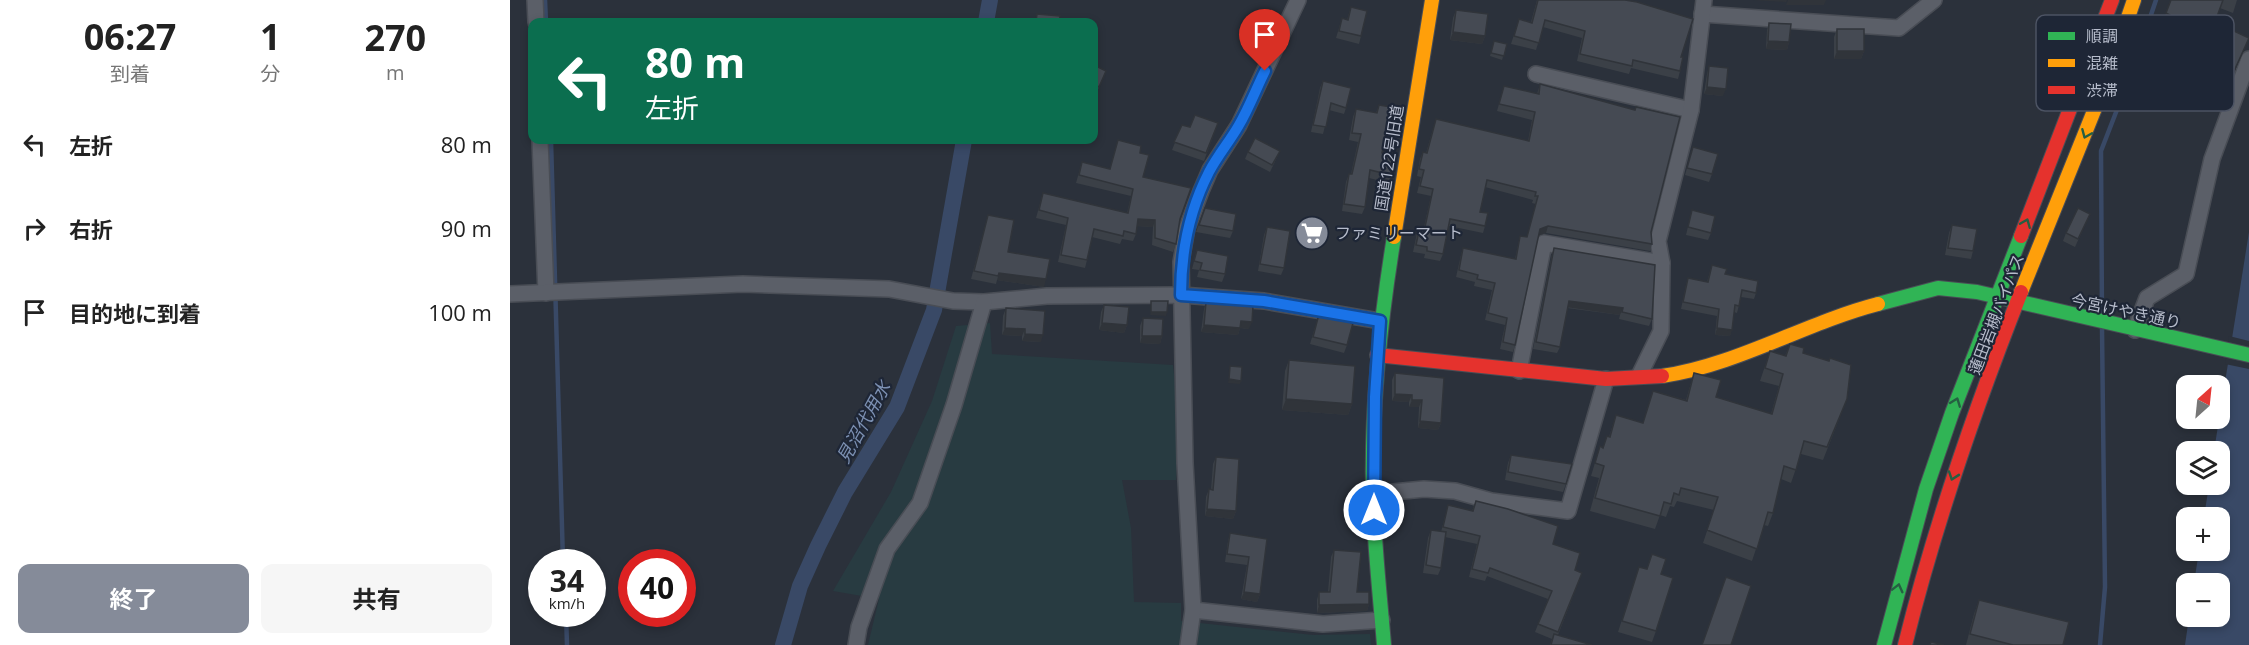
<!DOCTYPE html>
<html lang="ja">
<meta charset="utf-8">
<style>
:root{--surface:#fff;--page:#f6f6f6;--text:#222;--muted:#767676;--accent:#858b99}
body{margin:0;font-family:"Open Sans","Noto Sans JP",sans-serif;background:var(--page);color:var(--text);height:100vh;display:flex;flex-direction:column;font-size:22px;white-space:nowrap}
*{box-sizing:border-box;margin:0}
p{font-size:20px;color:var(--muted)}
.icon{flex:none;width:33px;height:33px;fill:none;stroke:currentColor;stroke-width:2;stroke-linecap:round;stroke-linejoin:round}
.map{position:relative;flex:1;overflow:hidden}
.drawer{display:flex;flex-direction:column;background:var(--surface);width:510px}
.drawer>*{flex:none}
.top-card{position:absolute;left:18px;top:18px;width:570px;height:126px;border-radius:12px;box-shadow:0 3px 9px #0003;background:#0b6e4f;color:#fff;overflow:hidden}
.needle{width:39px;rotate:27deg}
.controls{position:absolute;left:1666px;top:375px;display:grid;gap:12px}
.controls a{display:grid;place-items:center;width:54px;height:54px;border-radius:12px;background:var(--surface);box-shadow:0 3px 9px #0003;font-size:30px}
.speed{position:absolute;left:18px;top:549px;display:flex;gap:12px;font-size:30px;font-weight:700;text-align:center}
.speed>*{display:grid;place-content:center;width:78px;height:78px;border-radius:50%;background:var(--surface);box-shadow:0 3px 9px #0003;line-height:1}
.speed small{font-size:15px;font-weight:400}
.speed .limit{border:9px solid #d22;background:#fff;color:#111}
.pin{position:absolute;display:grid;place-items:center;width:51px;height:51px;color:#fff;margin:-62px -26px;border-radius:50% 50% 50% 0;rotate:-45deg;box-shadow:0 0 6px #0007}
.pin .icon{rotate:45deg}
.me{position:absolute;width:66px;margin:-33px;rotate:0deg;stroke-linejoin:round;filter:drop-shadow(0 0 4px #0008)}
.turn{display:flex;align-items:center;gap:21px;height:126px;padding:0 18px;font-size:27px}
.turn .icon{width:78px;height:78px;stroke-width:2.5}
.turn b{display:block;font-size:42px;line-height:51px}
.eta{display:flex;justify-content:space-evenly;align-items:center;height:102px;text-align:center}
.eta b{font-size:36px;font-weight:700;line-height:42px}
.cta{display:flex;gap:12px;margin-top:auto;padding:12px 18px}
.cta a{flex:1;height:69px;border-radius:12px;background:var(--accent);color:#fff;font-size:24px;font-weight:700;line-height:69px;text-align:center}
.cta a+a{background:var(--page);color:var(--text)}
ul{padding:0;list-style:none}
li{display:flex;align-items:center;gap:18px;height:84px;padding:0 18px}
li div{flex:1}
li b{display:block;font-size:22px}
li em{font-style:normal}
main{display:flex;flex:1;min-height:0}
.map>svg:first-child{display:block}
.green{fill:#283b41}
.water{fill:#394966}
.pier{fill:#2b313b}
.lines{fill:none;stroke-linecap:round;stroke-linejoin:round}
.stream{stroke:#394966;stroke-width:4.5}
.canal{stroke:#394966;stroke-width:16}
.street-casing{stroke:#494d55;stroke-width:18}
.fast-casing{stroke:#494d55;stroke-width:16}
.slow-casing{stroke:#494d55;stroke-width:16}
.jam-casing{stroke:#494d55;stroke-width:16}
.street{stroke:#5b5f68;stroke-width:15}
.fast{stroke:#30b455;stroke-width:14}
.slow{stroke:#ff9f0a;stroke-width:14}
.jam{stroke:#e5322d;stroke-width:14}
.wall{fill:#3b4047}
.shaded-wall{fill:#30343a}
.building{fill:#454a53;stroke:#30343a;stroke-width:1.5}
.oneway{stroke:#255f42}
.route-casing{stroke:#114b97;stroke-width:15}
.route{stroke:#1a73e8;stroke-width:10}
.labels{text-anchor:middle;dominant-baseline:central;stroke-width:4.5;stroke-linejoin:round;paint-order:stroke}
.street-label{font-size:16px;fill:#b6bccb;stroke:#1e2636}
.poi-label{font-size:16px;fill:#b6bccb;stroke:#1e2636;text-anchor:start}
.water-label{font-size:18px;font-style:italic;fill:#7c90b2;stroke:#1e2636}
.key{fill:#1e2636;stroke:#4c5363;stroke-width:1.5}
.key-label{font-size:16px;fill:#b6bccb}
</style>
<main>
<section class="drawer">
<div class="eta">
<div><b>06:27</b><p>到着</p></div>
<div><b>1</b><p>分</p></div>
<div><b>270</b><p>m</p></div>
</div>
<ul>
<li><svg class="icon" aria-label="left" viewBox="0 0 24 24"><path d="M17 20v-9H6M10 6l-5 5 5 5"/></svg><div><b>左折</b></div><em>80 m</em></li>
<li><svg class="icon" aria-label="right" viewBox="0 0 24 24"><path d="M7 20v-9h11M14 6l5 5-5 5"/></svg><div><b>右折</b></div><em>90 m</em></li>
<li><svg class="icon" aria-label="arrive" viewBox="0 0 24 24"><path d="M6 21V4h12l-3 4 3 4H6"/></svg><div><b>目的地に到着</b></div><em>100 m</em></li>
</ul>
<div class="cta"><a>終了</a><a>共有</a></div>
</section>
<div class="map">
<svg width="1739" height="645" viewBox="0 0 1739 645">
<rect width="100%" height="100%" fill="#2b313b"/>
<!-- green -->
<path class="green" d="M480,323L482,354L663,365L669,420L666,480H612L621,528L624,602L671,603V621L803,635L860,634L861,645H358L369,599L323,591L381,492L422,401L446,326Z"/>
<!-- water -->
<path class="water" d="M1739,232V645H1675L1679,617L1710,616V584L1684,583L1689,551L1710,550V518L1694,517L1699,485L1710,484V452L1704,451Z"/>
<!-- pier -->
<path class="pier" d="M1719,336L1739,341V369L1715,364Z"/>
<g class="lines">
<!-- stream -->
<g class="stream">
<path d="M35,0L36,22"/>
<path d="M41,140L53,562"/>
<path d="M1592,318L1591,151L1622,71L1646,0"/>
<path d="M56,614L57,645"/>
<path d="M1590,645L1595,587L1592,329"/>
</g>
<!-- canal -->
<g class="canal">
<path d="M476,22L480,0"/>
<path d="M273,645L290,586L308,546L335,492L387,407L424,310L454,140"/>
</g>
<defs>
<g id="street">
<path d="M25,0L26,22"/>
<path d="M1192,14L1389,28L1424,0"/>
<path d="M1026,74L1181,110"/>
<path d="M30,140L36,293"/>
<path d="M0,294L233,284L379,289L443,301L474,302L537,296L671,295L754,301L870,321"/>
<path d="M1625,330L1637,298L1676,274L1702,159L1739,59"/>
<path d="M1009,371L1034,243L1152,263"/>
<path d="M1129,376L1151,331L1152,263L1148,241L1181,110L1194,0"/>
<path d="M863,494L914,489L945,491L981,501L1058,511L1096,379"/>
<path d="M683,610L813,624L872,620"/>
<path d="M346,645L349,627L377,549L410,503L444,405L474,302"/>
<path d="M678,645L683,610L675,463L671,262L677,228L691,191L700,170L729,125L788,0"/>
</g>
<g id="fast">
<path d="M1368,304L1428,288L1467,292L1739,355"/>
<path d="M874,645C870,595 864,544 863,494C861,407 870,322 884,237"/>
<path d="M1374,645L1416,489L1442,413L1511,236"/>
</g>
<g id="slow">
<path d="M884,237L922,0"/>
<path d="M1511,292L1598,76L1624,0"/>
<path d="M1152,376C1227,365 1295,323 1368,304"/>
</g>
<g id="jam">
<path d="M1511,236L1602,0"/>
<path d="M867,355L1096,379L1152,376"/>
<path d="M1395,645C1425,524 1465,408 1511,292"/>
</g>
</defs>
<!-- street casing -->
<use href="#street" class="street-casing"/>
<!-- fast casing -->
<use href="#fast" class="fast-casing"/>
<!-- slow casing -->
<use href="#slow" class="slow-casing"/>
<!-- jam casing -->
<use href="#jam" class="jam-casing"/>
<!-- street -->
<use href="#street" class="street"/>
<!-- fast -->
<use href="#fast" class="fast"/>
<!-- slow -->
<use href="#slow" class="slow"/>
<!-- jam -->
<use href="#jam" class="jam"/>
</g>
<!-- wall -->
<g class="wall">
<path d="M1027,0H1115L1171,57L1170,71L1168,79L1121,68L1119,74L1067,61L1072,38L1033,27L1026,50L1001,44L1009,19L1021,22Z"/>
<path d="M1661,0H1727L1723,13L1710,8L1705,22L1739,38L1720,81L1707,75L1692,109L1672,103L1681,79L1676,78L1682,62L1671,58L1675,48L1651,37L1655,25L1652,24Z"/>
<path d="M841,7L851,36L849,44L826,38L832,18L837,20Z"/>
<path d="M946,10L975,36L972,44L940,40L943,18Z"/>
<path d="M1259,23L1279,42L1277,50L1256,49L1257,30Z"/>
<path d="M1327,29L1354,51L1351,59H1324V37Z"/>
<path d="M984,41L997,44L992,60L980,56Z"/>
<path d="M584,65L593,78L586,94L584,93Z"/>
<path d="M1199,66L1213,96L1194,94L1197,74Z"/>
<path d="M813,81L836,108L834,114L819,110L813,134L801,132L810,88Z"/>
<path d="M1030,84L1141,232L1142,244L1140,251L1036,233L1028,236L1005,345L1003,352L990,349L995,325L975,320L982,290L964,286L965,282L946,277L951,255L953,248L1005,259L1010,236L1017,237L1026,204L1022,203L1023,200L975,187L970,212L975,226L973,233L939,226L933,254L930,261L914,258L915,254L903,252L907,233L910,226L914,227L921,196L907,193L911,177L907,176L910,159L913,152L916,153L926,119L1018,141L1022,120L987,111L994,86L1027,94Z"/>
<path d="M869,105L872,153L881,175L879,183L859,178L855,207L852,214L832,211L836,182L839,174H841L848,142L839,140L843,117L846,109L866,113Z"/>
<path d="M708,123L694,161L662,150L672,125L680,127Z"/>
<path d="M608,140L630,153L633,177L670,219L666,244L663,252L642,245L643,227L627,226L626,234L623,241L612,239L610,244L582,237L577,260L575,268L548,262L556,225L526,218L533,193L617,213L621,196L566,183L572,162L600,169Z"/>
<path d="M1183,147L1202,174L1199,182L1175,175Z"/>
<path d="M770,151L760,172L735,159L738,152Z"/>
<path d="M695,208L723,231L720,238L686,232Z"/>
<path d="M1182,210L1201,233L1198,240L1176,235Z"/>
<path d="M1580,214L1565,247L1553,241L1556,233Z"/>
<path d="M478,215L498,252L534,287L487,280L486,284L461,279Z"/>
<path d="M1442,225L1463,251L1461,259L1435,255L1439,233Z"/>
<path d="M757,227L774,268L771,275L748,271L754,235Z"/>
<path d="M1044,248L1142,319L1139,326L1109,319L1110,315L1057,308L1050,347L1047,353L1023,349L1042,254Z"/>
<path d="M687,250L715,274L712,282L687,277L689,270L682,269Z"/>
<path d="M1202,265L1215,274L1246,293L1244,299L1231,297L1227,313L1224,312L1220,336L1205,335L1207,316L1171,309L1176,285L1178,278L1197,282Z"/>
<path d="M696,302L739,329L730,328L728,335L691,332L694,309Z"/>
<path d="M594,305L617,325L614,333L589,330L591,312Z"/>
<path d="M496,308L531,342L512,341V336L492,335L493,316Z"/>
<path d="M809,314L837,345L834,353L800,344Z"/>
<path d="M633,318L652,336L650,344L630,343V326Z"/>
<path d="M1280,344L1293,353L1337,399L1313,460L1291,454L1281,483L1271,479L1263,513L1258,526L1254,525L1242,561L1193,543L1204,510L1167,501L1164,507L1160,506L1156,517L1150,515L1145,529L1080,511L1089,478L1081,476L1090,446L1093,447L1097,436L1099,437L1106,415L1133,423L1143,391L1176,400L1184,373L1206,397L1261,414L1269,386L1250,381L1260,351L1275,356Z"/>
<path d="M779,360L842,404L838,415L772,410L775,371Z"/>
<path d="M885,373L931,423L928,430L908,428L909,407H899V402L882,401V380Z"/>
<path d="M1001,455L1056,484L1053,492L995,480L998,463Z"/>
<path d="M706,457L726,511L723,519L695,516L696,497L699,489L701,490L703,464Z"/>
<path d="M966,501L1043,544L1065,570L1072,573L1048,635L1082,645H1040L1042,639L1025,632L1038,599L977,576L975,581L959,577L967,544L935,537L931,568L928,575L913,573L918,538L921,530L931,532L938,505L962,511Z"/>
<path d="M720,533L757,539L750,594L747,602L731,599L737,565L715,562L718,541Z"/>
<path d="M824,550L847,592L859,604L857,611L807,613V600L809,592H818L821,557Z"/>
<path d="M1142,554L1151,574L1146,631L1142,642L1108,632L1129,567L1137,569Z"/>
<path d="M1469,600L1553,645H1456L1464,614Z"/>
</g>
<!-- shaded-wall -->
<g class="shaded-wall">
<path d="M1243,0H1277L1276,2Z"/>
<path d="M1278,0H1316L1314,5H1276Z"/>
<path d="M943,32L975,36L972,44L940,40Z"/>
<path d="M1739,38L1735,48L1720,81L1724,71Z"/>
<path d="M1258,41L1279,42L1277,50L1256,49Z"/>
<path d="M1327,51H1354L1351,59H1324Z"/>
<path d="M1711,65L1707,75L1692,109L1695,98Z"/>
<path d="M1197,87L1216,89L1213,96L1194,94Z"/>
<path d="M628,219L645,220L643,227L625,226Z"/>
<path d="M1038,226L1036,233L1027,236L1030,229Z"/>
<path d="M489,273L536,279L534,287L487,280Z"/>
<path d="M1059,301L1113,308L1110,315L1056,307Z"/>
<path d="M641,312H657L656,316L640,315Z"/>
<path d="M731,321L742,322L739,329L730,328L728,335L691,332L694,325Z"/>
<path d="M592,323L617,325L614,333L589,330Z"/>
<path d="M495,328L515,329L512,336L492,335Z"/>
<path d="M1207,328L1222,330L1220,336L1205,335Z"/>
<path d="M515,334L533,335L531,342L512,341Z"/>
<path d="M632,336H652L650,344L630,343Z"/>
<path d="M719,379L731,381L730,384L718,383Z"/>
<path d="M885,394L902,395L899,402L882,401Z"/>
<path d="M776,399L842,404L838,415L772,410Z"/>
<path d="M902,400H912L909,407H899Z"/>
<path d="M910,421L931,423L928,430L908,428Z"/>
<path d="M697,509L726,511L723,519L695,516Z"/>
<path d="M734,592L750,594L747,602L731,599Z"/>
<path d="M859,604L857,611L807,613L809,605Z"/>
</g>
<!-- building -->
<g class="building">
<path d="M1028,0H1115L1127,2L1183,19L1171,57H1173L1170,71L1123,60L1122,66L1070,54L1075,31L1035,20L1029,43L1004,36L1009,19L1022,23Z"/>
<path d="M1661,0H1713L1705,22L1739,38L1724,71L1711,65L1695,98L1676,92L1684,69L1680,67L1687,52L1675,47L1679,38L1654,26L1660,15L1656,13Z"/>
<path d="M841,7L857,11L851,36L829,31L832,18L838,20Z"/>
<path d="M946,10L978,14L975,36L943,32Z"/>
<path d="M527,14L550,16L549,22H526Z"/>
<path d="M1259,23L1281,24L1279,42L1258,41Z"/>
<rect x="1327" y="29" width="27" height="22"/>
<path d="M984,41L997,44L994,56L981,53Z"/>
<path d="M584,65L596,71L589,87L584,84Z"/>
<path d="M1199,66L1218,68L1216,89L1197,87Z"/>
<path d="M813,81L841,88L836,108L821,103L816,127L803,125Z"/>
<path d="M1030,84L1125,110L1126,107L1170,117L1141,232L1142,244L1038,226L1030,229L1005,345L993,342L997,318L978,313L985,283L967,279L968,275L949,270L953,248L1006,259L1010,236L1017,237L1028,196H1025L1026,192L977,180L970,212L978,213L975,226L940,219L933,254L917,251V247L906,245L910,226L915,227L923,189L910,186L914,170L909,169L913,152L917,153L926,119L1019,141L1025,112L989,104L994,86L1029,94Z"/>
<path d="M869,105L881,107L872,153L885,156L881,175L860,170L855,207L834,204L839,174H842L851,134L842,133L846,109L867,113Z"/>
<path d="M685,115L708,123L696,153L664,142L672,125L680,127Z"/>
<path d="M745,138L770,151L762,165L738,152Z"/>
<path d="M608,140L631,146L630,153L639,155L633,177L681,188L670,219L666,244L645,238V220L628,219L626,234L614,231L613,236L584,229L577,260L551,255L558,218L529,210L533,193L618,213L623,189L569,175L572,162L600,169Z"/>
<path d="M1183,147L1208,154L1202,174L1177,168Z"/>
<path d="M695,208L726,214L723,231L689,225Z"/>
<path d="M1568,208L1580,214L1568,239L1556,233Z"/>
<path d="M1182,210L1205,216L1201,233L1178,227Z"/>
<path d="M478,215L504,220L498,252L540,259L536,279L489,273L488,276L464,271Z"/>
<path d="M1442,225L1467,229L1463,251L1438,248Z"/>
<path d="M757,227L780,231L774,268L750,264Z"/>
<path d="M1044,248L1145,265L1142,319L1112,312L1113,308L1059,301L1050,347L1026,342Z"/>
<path d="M687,250L718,256L715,274L690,270L692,263L684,261Z"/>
<path d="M1202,265L1217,269L1215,274L1248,281L1246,293L1232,290L1229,306L1225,305L1222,330L1207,328L1209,309L1173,302L1178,278L1198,282Z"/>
<path d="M641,301H658L657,312H641Z"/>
<path d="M696,302L743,306L742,322L731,321L730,328L694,325Z"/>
<path d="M594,305L619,307L617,325L592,323Z"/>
<path d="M496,308L535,311L533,335L515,334V329L495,328Z"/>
<path d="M809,314L843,323L837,345L803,337Z"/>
<path d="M633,318L653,319L652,336H632Z"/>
<path d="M1280,344L1294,348L1293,353L1319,361L1320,358L1341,365L1337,399L1317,447L1294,441L1286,470L1274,466L1263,513L1258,512L1247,549L1197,530L1208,497L1171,488L1169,495L1164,493L1161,504L1154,502L1150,516L1085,498L1094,466L1085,463L1090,446L1093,448L1097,436L1100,437L1106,415L1133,423L1143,391L1177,401L1184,373L1211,380L1206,397L1262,414L1273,374L1255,368L1260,351L1276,356Z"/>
<path d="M779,360L845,366L842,404L776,399Z"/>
<path d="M720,366L732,367L731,381L719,379Z"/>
<path d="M885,373L934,378L931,423L910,421L912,400H902V395L885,394Z"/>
<path d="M1001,455L1062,464L1056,484L998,472Z"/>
<path d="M706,457L729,459L726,511L697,509L699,489L703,490Z"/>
<path d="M966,501L998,509L1048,526L1043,544L1070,553L1065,570L1072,573L1048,632L1028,624L1042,591L980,568L978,573L962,569L970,536L933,527L938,505L963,511Z"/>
<path d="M921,530L936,532L931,568L916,565Z"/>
<path d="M720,533L757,539L750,594L734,592L739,557L717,554Z"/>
<path d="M824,550L851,552L847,592H859V604L809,605V592H820Z"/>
<path d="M1142,554L1156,559L1151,574L1163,578L1146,631L1112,621L1129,567L1137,569Z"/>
<path d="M1216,577L1241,586L1221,645H1192Z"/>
<path d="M1469,600L1559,622L1553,645H1503L1460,634Z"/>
<path d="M1044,634L1082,645H1041Z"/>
<path d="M1421,642L1434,645H1420Z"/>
</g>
<!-- one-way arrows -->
<defs><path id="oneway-chevron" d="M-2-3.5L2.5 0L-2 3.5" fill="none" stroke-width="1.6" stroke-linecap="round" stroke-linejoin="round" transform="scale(1.5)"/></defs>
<g class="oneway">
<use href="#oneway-chevron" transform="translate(1576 134) rotate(113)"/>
<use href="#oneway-chevron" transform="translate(1516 223) rotate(-68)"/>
<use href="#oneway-chevron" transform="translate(1446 402) rotate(-69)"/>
<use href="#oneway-chevron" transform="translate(1443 476) rotate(109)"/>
<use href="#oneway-chevron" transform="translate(1388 588) rotate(-76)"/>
</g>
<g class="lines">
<defs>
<path id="route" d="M755,71C746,89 739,108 729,125C720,141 708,155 699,172C679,211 671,251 671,295L754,301L870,321L865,397L864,510"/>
</defs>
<!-- route casing -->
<use href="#route" class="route-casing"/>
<!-- route -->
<use href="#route" class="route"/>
</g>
<!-- icons -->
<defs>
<symbol id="supermarket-disc" viewBox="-11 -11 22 22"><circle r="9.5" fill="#858b99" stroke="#1e2636"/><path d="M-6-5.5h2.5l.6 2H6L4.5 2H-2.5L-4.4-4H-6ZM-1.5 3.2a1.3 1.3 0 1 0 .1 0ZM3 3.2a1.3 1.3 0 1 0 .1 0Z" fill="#fff"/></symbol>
</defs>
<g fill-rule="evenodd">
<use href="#supermarket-disc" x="783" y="214" width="38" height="38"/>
</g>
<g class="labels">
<!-- street labels -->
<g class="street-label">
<text transform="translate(879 158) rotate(-81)">国道122号旧道</text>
<text transform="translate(1616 311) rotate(12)">今宮けやき通り</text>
<text transform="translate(1486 314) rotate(-69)">蓮田岩槻バイパス</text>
</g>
<!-- poi labels -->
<g class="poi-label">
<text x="825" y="233">ファミリーマート</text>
</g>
<!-- water labels -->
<g class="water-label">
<text transform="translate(353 422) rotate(-61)">見沼代用水</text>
</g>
</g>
<!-- legend -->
<rect x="1526" y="15" width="198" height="96" rx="9" class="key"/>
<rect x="1538" y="32" width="27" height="8" fill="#30b455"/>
<rect x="1538" y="59" width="27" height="8" fill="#ff9f0a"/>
<rect x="1538" y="86" width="27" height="8" fill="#e5322d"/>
<g class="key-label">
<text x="1576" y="42">順調</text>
<text x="1576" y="69">混雑</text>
<text x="1576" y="96">渋滞</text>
</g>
</svg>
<div class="controls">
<a><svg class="needle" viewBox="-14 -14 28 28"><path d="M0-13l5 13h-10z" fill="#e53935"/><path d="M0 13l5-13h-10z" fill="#767676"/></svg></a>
<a><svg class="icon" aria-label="layers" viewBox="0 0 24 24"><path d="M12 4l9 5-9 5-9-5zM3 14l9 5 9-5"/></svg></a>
<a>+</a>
<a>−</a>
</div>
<div class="speed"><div>34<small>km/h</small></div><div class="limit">40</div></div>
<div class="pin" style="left:755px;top:71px;background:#d93025"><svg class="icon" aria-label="arrive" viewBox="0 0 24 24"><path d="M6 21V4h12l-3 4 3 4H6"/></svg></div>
<svg class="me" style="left:864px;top:510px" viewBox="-20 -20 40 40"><circle r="17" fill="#1a73e8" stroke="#fff" stroke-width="3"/><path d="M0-11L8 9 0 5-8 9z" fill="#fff"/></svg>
<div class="top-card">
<div class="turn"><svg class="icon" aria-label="left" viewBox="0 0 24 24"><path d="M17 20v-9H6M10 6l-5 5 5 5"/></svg><div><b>80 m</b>左折</div></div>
</div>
</div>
</main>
